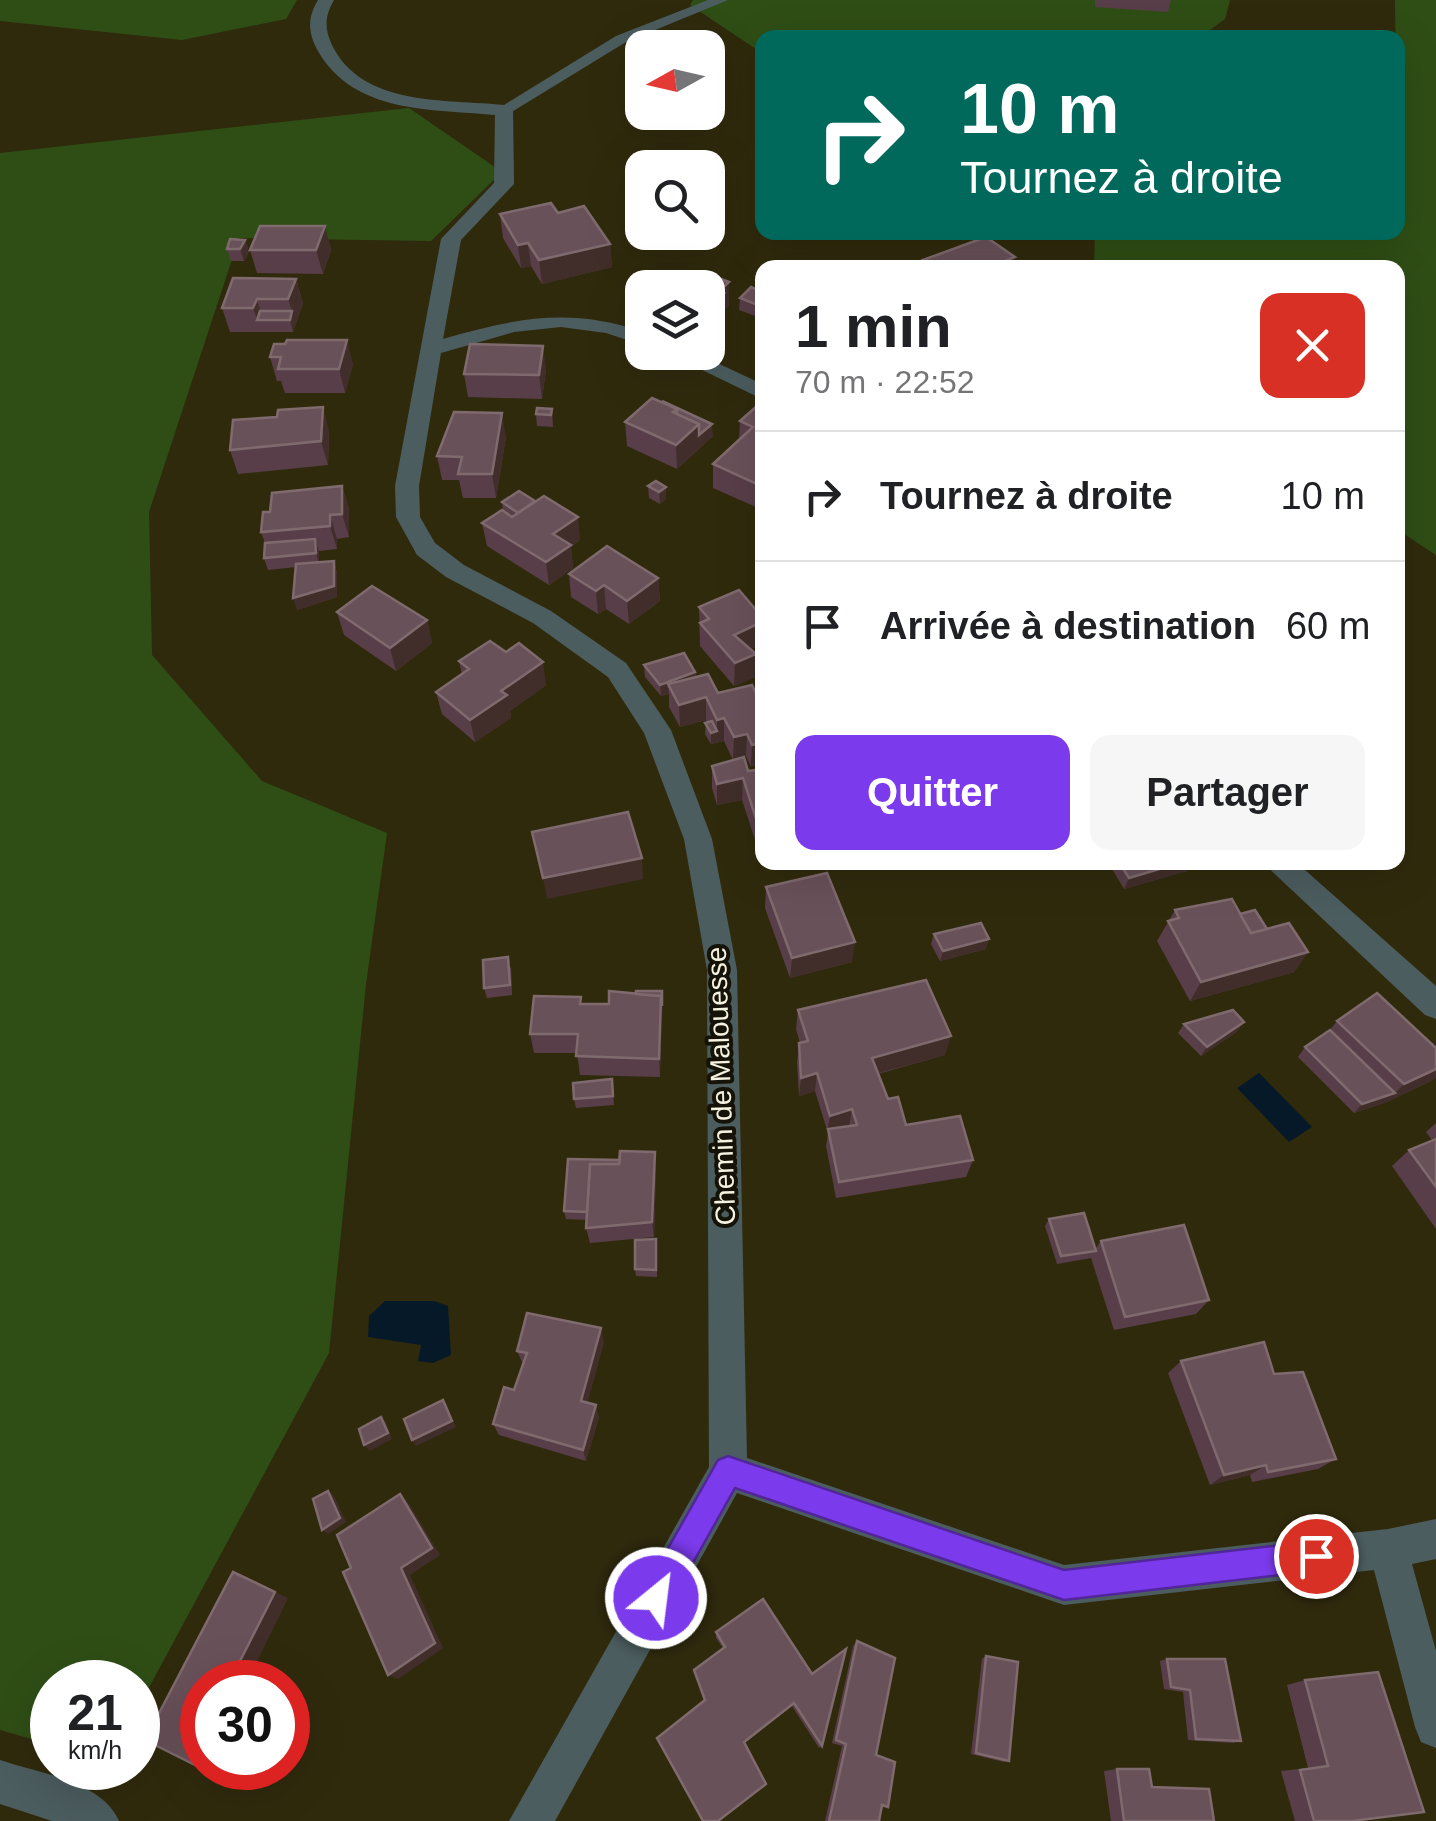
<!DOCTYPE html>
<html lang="fr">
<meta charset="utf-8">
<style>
:root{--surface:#fff;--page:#f6f6f6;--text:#202124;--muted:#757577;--line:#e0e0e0;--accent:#7c3aed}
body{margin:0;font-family:Arial,sans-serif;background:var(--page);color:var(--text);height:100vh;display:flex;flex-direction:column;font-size:38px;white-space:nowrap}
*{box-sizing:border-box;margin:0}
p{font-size:32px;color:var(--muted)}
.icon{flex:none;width:55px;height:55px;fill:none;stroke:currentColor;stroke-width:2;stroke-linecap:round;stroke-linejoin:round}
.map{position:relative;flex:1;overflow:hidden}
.drawer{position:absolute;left:755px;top:260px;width:650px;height:610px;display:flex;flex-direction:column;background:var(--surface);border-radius:20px;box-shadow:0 10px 40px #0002}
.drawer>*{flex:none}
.guide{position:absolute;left:755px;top:30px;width:650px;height:210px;border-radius:20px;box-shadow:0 10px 40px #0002;background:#00695c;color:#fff;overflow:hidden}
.needle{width:65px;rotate:262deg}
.tools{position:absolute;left:625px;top:30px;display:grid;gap:20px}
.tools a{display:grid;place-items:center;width:100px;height:100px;border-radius:20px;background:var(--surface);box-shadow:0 10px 40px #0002;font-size:50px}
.speed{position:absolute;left:30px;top:1660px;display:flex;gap:20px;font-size:50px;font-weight:700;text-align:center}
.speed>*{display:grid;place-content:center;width:130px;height:130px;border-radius:50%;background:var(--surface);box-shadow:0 10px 40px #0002;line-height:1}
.speed small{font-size:25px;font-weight:400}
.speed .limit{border:15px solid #d22;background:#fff;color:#111}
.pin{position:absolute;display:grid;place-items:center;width:85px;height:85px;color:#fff;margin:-42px;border:5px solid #fff;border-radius:50%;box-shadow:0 2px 10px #0007}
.me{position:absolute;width:110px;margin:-55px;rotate:29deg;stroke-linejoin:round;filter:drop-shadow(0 0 8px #0008)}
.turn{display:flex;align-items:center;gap:35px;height:210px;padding:0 40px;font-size:45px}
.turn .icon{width:130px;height:130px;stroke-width:2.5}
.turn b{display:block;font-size:70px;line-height:85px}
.round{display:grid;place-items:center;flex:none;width:105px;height:105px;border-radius:20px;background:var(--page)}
.overview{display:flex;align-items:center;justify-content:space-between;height:170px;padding:0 40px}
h1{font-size:60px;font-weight:700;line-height:75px}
.cta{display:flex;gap:20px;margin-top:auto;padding:20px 40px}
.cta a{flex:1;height:115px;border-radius:20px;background:var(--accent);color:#fff;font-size:40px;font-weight:700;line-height:115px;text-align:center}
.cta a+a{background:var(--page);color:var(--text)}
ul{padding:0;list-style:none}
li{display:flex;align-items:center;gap:30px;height:130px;padding:0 40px;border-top:2px solid var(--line)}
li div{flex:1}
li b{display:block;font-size:38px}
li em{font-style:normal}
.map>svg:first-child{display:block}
.green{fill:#2f4e15}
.water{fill:#061928}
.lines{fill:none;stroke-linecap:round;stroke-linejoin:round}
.lane{fill:#4c5d5f;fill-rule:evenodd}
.street{fill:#4c5d5f;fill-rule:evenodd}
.wall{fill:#583e48}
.shaded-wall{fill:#412e2a}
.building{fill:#695159;stroke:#7f6a6e;stroke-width:2.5}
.route{fill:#7c3aed;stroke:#51269a;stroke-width:2.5}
.labels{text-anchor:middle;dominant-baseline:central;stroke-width:8;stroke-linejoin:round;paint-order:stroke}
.street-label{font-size:28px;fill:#f6f2e1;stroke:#151207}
</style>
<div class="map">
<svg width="1436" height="1821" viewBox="0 0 1436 1821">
<rect width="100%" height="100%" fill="#302a0d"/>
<!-- green -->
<g class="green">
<path d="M0,0H297L286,19L182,40L0,21Z"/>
<path d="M693,0H1230L1225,19L1200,37L762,38V53L690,5Z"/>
<path d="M1395,0H1436V555L1398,530V268L1094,267L1095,233L1398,232Z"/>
<path d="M409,108L502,172L431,241L239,238L149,512L152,655L262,781L387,833L366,984L329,1353L138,1708V1682H52V1745L0,1730V153Z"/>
</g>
<!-- water -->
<g class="water">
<path d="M1259,1073L1312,1127L1289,1142L1237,1088Z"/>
<path d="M385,1301H434L448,1306L451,1355L433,1363L418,1361L421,1345L368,1337L369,1316Z"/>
</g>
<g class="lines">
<!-- lane -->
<path class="lane" d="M708,0H728L626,42L510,113L496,110L616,36Z"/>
<!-- street -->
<g class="street">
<path d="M318,0H334C325,16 324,28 332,45C362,107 446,99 504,105L513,110L514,184L461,240L443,339C514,318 572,307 642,332V345L606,333L561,327L514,332L441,353L419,486L420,517L435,543L464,565L551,611L626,663L671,730L712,839L737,970L747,1458L1064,1565L1388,1529L1436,1519V1559L1412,1564L1436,1651V1748L1421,1742L1415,1727L1374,1570L1064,1605L737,1493L555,1821H509L709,1467L707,970L684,839L644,733L608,677L533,623L446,577L417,555L396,517L395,486L441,239L494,183L495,115C432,109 354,114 318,51C308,33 307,18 318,0Z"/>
<path d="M665,352H694L762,384V399Z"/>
<path d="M1262,862H1296L1436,986V1019L1425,1015Z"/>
<path d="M0,1760C38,1773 102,1781 119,1821H52L0,1804Z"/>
</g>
</g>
<!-- wall -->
<g class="wall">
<path d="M1095,0H1171L1168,12L1095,7Z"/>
<path d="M558,213L610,244L612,267L542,284L531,266L521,268L503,238L500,214Z"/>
<path d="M325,228L331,250L323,274L257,273L250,250Z"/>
<path d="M245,240L249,252L244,261H231L227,249Z"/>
<path d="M1015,257L1013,268H922L923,260Z"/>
<path d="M296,279L303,303L293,332H230L222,308Z"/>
<path d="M762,292V313L758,317L739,310L740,298Z"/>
<path d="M274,344L353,364L345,393H285L281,381H277L270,357Z"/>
<path d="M546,370L542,399L468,397L464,374Z"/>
<path d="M762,407V504L758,508L713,488V464L739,440L740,421Z"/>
<path d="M552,409L553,427L537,426L536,414Z"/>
<path d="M625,422L713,436L677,469L627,446Z"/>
<path d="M329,431L328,465L238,474L230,450Z"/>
<path d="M506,437L496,498H463L459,480H442L437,456Z"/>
<path d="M656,481L666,499L660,504L649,498L648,486Z"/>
<path d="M342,486L349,509V537L337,539V549L319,551V563L334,561L337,573V597L297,610L296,567L268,570L264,558L265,543L261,532L270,512Z"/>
<path d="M502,502L580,540L571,547L573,568L549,585L487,546L482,523L503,511Z"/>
<path d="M569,574L658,578L660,601L629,624L606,609L598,614L571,597Z"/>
<path d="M699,607L756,654L755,677L734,686L700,646Z"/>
<path d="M337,612L427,620L432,643L396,671L344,635Z"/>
<path d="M459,661L546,685L510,711L511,718L475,742L442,714L436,692L462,674Z"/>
<path d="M644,665L695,672L696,677L718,693L757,695L751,767L746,756L733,760L724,741L711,744L705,734L706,720L680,727L669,707V694L661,696L645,677Z"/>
<path d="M712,766L748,771L762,769L758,849L742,800L717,805L712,788Z"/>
<path d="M1108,862H1191L1187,871L1124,889Z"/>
<path d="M766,887L852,962L790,978L765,908Z"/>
<path d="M1175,910L1240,914L1308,952L1294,972L1190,1001L1157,941Z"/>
<path d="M934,934L986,949L940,961L931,944Z"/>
<path d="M511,967L512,995L487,998L484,988Z"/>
<path d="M662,991L660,1077L580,1075L577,1053H534L530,1034L582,1004H609L636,994Z"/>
<path d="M798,1010L945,1055L878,1074L888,1099L906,1125L973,1160L966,1177L836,1198L826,1146L828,1133L815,1091L799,1096L797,1062L800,1043L796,1029Z"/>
<path d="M1337,1021L1433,1080L1387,1102L1354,1113L1298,1057L1305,1047L1330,1030Z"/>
<path d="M1184,1024L1238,1031L1201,1056L1178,1033Z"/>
<path d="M612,1079L614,1105L576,1108L574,1099Z"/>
<path d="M1436,1123V1229L1392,1166L1409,1150L1432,1140L1426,1132Z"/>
<path d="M656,1169L654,1237L590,1243L586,1228L587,1220L566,1219L564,1211Z"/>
<path d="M1049,1219L1096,1248L1101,1241L1209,1300L1196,1314L1114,1330L1091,1258L1057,1264L1045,1226Z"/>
<path d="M657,1247V1277L636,1276L635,1269Z"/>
<path d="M604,1341L587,1403L599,1417L586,1461L499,1435L493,1424L514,1390L523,1364L517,1351Z"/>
<path d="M1181,1361L1274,1374L1336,1459L1318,1469L1252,1482L1250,1475L1210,1485L1168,1373Z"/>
<path d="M763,1599L822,1746L819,1748L792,1706L745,1743L704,1701L694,1670L723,1648L716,1638V1632Z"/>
<path d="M857,1641L876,1755L888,1807H882L879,1821H825L842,1746L832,1743L853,1646Z"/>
<path d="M986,1656L1009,1761L1004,1762L971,1754L982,1659Z"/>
<path d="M1167,1659L1241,1741L1233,1743L1188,1740L1183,1692L1164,1689L1160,1661Z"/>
<path d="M1305,1680L1352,1821H1295L1281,1771L1308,1768L1287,1685Z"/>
<path d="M1117,1769L1152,1787L1214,1821H1111L1104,1771Z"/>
</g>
<!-- shaded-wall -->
<g class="shaded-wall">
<path d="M325,226L331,250L323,274L316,250Z"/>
<path d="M245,240L249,252L244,261L240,249Z"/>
<path d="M528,243L531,266L521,268L518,245Z"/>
<path d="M610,244L612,267L542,284L539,260Z"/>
<path d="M1015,257L1013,268H988Z"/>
<path d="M296,279L303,303L293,332L290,320L292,311L288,299Z"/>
<path d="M729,282V306L724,310V317L708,330V306L719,291Z"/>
<path d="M257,299L263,320H257L261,332L253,308Z"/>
<path d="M762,301V313L758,317V305Z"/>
<path d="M347,340L353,364L345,393L339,369Z"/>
<path d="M543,346L546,370L542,399L539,375Z"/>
<path d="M323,407L329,431L328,465L321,441Z"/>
<path d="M502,413L506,437L496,498L492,474Z"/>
<path d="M699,424L700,448L677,469L676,445Z"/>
<path d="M712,424L713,436L700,448L699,435Z"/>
<path d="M762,482V504L758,508L759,485Z"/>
<path d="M342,486L349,509V537L342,514Z"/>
<path d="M666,487V499L660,504L659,492Z"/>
<path d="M330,515L337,539V549L330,526Z"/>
<path d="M578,517L580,540L571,547L573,568L549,585L546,562L553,534Z"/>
<path d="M315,539L319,551V565L316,553Z"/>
<path d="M334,561L337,573V597L297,610L293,598Z"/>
<path d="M658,578L660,601L629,624L627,601Z"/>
<path d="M604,585L606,609L598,614L596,591Z"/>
<path d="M427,620L432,643L396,671L390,648Z"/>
<path d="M762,622V644L734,658V635Z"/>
<path d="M756,654L755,677L734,686L735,663Z"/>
<path d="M543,662L546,685L510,711L511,718L475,742L470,720L501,691Z"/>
<path d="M695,672L696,684H668L669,694L661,696L660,685Z"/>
<path d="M706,697V720L680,727L679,705Z"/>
<path d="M724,718V741L711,744V733L717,731V720Z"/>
<path d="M747,734L746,756L733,760L734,737Z"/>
<path d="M762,742V764L751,767L752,745Z"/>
<path d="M743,778L742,800L717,805V784Z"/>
<path d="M762,827V848L758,849L759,828Z"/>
<path d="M642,858L643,879L547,899L543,878Z"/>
<path d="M1183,862H1191L1187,871L1124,889L1129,878Z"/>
<path d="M989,939L986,949L940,961L943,951Z"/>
<path d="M855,942L852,962L790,978L792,958Z"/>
<path d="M1308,952L1294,972L1190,1001L1201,982Z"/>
<path d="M662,991L663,1001L660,1077L659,1059Z"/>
<path d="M1244,1022L1238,1031L1201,1056L1207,1047Z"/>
<path d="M951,1036L945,1055L868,1076L872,1058Z"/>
<path d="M1436,1069V1078L1433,1080L1387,1102L1354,1113L1362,1104L1395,1093L1404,1084Z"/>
<path d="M817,1073L815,1091L799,1096L801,1078Z"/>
<path d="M852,1109L849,1127L828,1129L827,1133L830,1116Z"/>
<path d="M655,1152L656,1169L654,1237L652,1222Z"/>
<path d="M601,1328L604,1341L585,1413L581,1401Z"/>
<path d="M443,1400L456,1427L416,1446L412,1440Z"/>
<path d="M596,1405L599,1417L586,1461L583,1450Z"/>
<path d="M381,1417L386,1423L392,1439L370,1451L364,1445Z"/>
<path d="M1266,1465L1250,1475L1210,1485L1224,1475Z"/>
<path d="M328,1491L334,1496L346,1522L328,1534L322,1530Z"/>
<path d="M400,1494L409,1504L440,1555L410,1575L443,1648L398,1679L388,1675L401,1568Z"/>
<path d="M275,1592L288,1598L248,1680L254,1682H248L233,1675Z"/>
<path d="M244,1768H260L252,1787L237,1786Z"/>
</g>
<!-- building -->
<g class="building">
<path d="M551,203L558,213L584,206L610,244L539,260L528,243L518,245L500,214Z"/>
<path d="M260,226H325L316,250H250Z"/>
<path d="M986,237L1015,257L988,268H933L923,260Z"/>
<path d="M230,239L245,240L240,249H227Z"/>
<path d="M681,275L700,283L711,275L729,282L719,291L724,293L708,306V288H648L664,277L673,281Z"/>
<path d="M233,278L296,279L288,299H257L253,308H222Z"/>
<path d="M751,287L762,292V301L758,305L740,298Z"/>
<path d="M260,311H292L290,320H257Z"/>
<path d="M287,340H347L339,369H278L281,357H270L274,344H285Z"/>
<path d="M470,344L543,346L539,375L464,374Z"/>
<path d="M652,398L677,409L673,412L699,424L676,445L625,422Z"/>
<path d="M662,401L712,424L699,435V424L677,414V409Z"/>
<path d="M758,405L762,407V482L759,485L713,464L753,427L740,421Z"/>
<path d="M323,407L321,441L230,450L233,420L277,417L278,410Z"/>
<path d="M537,408L552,409L551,415L536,414Z"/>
<path d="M454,412L502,413L492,474H458L462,457L437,456Z"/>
<path d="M656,481L666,487L659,492L648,486Z"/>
<path d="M342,486V514L330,515V526L261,532L263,512H270L272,493Z"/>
<path d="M519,491L535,501L518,513L502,502Z"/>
<path d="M544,496L578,517L553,534L571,545L546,562L482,523L502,510L512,517Z"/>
<path d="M315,539L316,553L264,558L265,543Z"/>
<path d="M607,546L658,578L627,601L604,585L596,591L569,574Z"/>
<path d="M334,561V586L293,598L296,564Z"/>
<path d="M372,586L427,620L390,648L337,612Z"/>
<path d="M739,590L762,617V622L734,635L756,654L735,663L700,623L709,619L699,607Z"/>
<path d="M490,641L506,652L519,643L543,662L501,691L507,695L470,720L436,692L469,669L459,661Z"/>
<path d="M684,653L695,672L660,685L644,665Z"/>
<path d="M708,674L718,693L752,685L762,706V742L752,745L747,734L734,737L724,718L717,720L706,697L679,705L668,684Z"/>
<path d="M762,693V706L757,695Z"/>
<path d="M712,721L717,731L711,733L705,723Z"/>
<path d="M744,757L748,771L762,769V827L759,828L743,778L717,784L712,766Z"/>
<path d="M628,812L642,858L543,878L532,832Z"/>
<path d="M1119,862H1183L1129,878Z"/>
<path d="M827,873L855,942L792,958L766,887Z"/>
<path d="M1232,899L1251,933L1289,923L1308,952L1201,982L1168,921L1179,918L1175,910Z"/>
<path d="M1255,910L1267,929L1251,933L1240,914Z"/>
<path d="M981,923L989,939L943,951L934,934Z"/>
<path d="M508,957L510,985L484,988L483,960Z"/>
<path d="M926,980L951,1036L872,1058L888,1099L898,1097L906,1125L960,1116L973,1160L839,1182L828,1129L857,1125L852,1109L830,1116L817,1073L801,1078L799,1043L808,1041L798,1010Z"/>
<path d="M609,991L661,996L659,1059L576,1056L578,1034H530L534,996L581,997L580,1004H609Z"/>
<path d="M636,991H662V1006L661,996L636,994Z"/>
<path d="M1377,993L1436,1048V1069L1404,1084L1337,1021Z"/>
<path d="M1233,1010L1244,1022L1207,1047L1184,1024Z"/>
<path d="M1330,1030L1395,1093L1362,1104L1305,1047Z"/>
<path d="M612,1079L613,1096L574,1099L573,1083Z"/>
<path d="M1436,1139V1187L1409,1150Z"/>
<path d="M620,1151L655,1152L652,1222L586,1228L590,1164H619Z"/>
<path d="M568,1159L620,1160L619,1164H590L587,1212L564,1211Z"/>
<path d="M1084,1213L1096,1251L1061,1256L1049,1219Z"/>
<path d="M1184,1225L1209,1300L1125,1317L1101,1241Z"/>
<path d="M656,1239V1270L635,1269V1240Z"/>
<path d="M527,1313L601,1328L581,1401L596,1405L583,1450L493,1424L504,1387L514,1390L527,1353L517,1351Z"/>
<path d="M1264,1342L1274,1374L1303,1372L1336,1459L1268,1472L1266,1465L1224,1475L1181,1361Z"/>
<path d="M443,1400L452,1421L412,1440L404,1419Z"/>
<path d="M381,1417L388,1433L364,1445L359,1429Z"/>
<path d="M328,1491L340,1518L322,1530L313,1499Z"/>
<path d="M400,1494L432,1548L401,1568L435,1643L388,1675L343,1572L351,1568L337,1535Z"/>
<path d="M233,1572L275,1592L233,1675L248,1682H202V1768H244L237,1786L145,1740Z"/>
<path d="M763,1599L812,1674L846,1649L822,1746L794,1703L744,1742L766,1784L718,1821H703L657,1738L705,1700L694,1670L725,1647L716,1632Z"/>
<path d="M857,1641L895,1658L876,1755L895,1762L888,1807L882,1805L879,1821H829L846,1744L836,1740Z"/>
<path d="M986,1656L1018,1662L1009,1761L976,1753Z"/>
<path d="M1167,1659H1225L1241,1741L1196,1739L1190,1690L1171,1687Z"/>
<path d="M1378,1672L1424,1812L1352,1821H1314L1300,1770L1328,1766L1305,1680Z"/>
<path d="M1117,1769H1149L1152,1787L1209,1789L1214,1821H1124Z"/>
</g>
<!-- route -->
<path class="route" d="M728,1456L1064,1570L1316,1541L1327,1545L1331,1556L1327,1567L1316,1571L1064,1600L735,1488L667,1609L656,1614L646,1609L641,1598L646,1587L718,1460Z"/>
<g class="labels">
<!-- street labels -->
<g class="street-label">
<text transform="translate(721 1086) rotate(-92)">Chemin de Malouesse</text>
</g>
</g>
</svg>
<div class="tools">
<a><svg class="needle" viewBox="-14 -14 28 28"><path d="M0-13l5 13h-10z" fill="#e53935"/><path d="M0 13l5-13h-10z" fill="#757577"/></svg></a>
<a><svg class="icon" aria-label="search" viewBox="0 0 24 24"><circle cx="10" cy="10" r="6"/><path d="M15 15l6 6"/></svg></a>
<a><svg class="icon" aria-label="layers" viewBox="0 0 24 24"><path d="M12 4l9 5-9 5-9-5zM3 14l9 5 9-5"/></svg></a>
</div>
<div class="speed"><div>21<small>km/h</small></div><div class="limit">30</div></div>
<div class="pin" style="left:1316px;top:1556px;background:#d93025"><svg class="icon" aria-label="arrive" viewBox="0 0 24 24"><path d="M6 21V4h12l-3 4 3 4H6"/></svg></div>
<svg class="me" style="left:656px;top:1598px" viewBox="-20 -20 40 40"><circle r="17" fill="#7c3aed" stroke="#fff" stroke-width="3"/><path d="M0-11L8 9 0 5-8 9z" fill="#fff"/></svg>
<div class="guide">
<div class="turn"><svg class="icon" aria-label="right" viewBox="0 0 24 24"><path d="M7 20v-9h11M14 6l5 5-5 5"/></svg><div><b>10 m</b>Tournez à droite</div></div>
</div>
<section class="drawer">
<div class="overview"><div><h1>1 min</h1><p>70 m · 22:52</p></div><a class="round" style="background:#d93025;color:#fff"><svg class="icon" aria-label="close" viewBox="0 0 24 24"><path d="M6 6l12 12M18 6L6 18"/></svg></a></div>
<ul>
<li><svg class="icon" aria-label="right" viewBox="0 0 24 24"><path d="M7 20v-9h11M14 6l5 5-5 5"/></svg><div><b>Tournez à droite</b></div><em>10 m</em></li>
<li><svg class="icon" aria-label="arrive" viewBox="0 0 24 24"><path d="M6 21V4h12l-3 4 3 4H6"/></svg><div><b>Arrivée à destination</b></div><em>60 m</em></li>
</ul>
<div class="cta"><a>Quitter</a><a>Partager</a></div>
</section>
</div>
